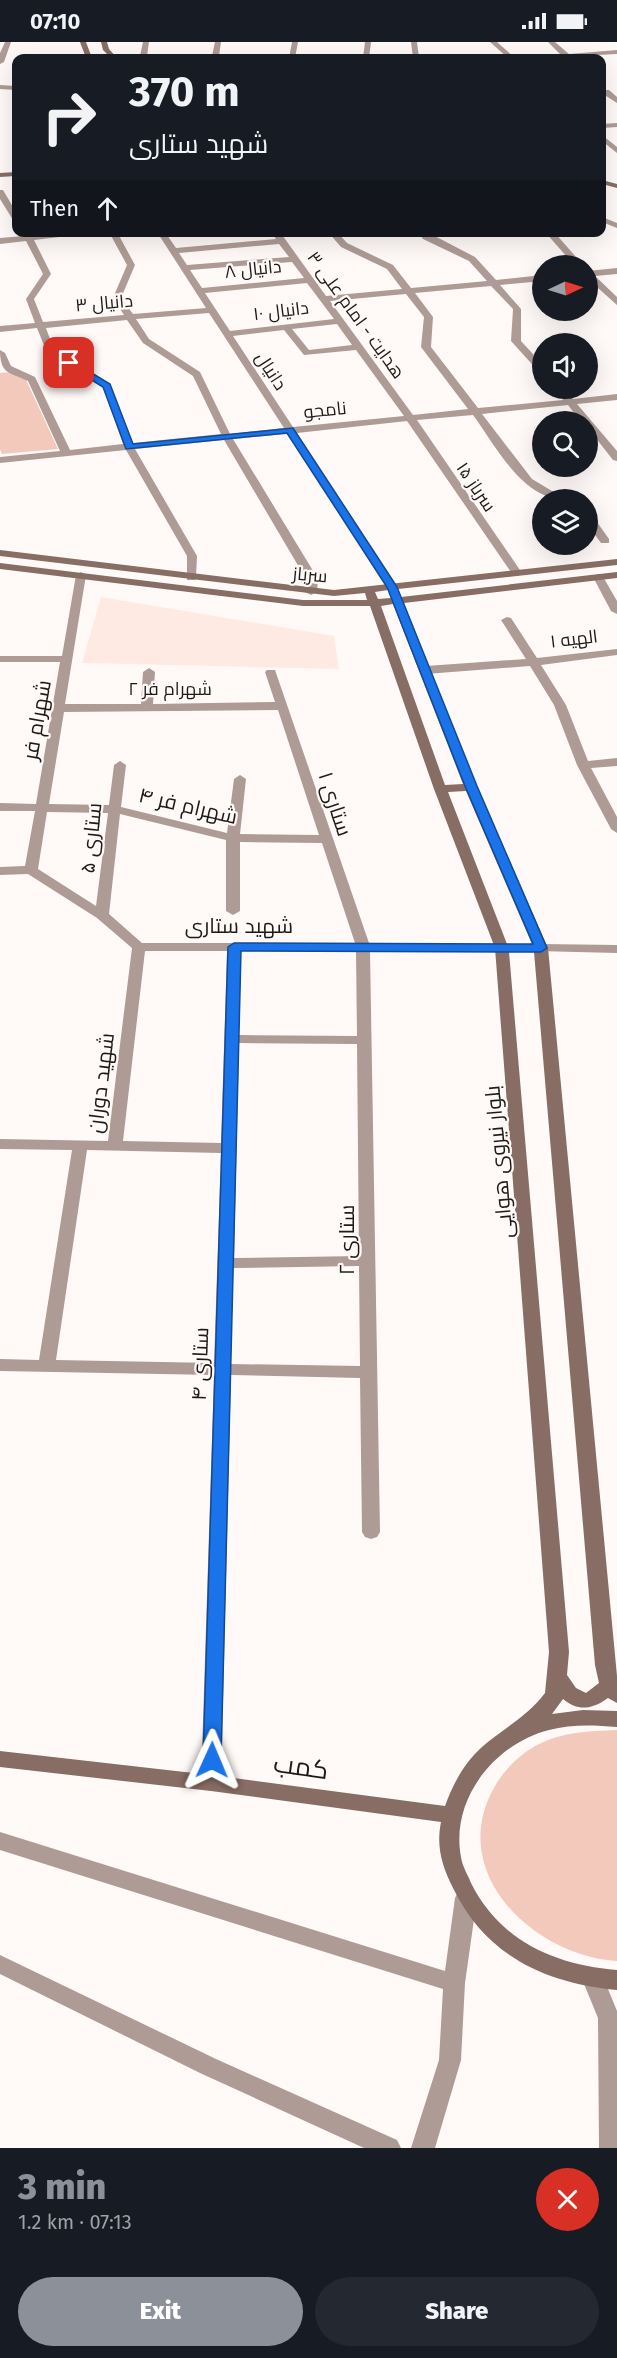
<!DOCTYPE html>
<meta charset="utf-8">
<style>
:root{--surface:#171b24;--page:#242831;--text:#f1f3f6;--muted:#9ea1a6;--accent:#8c9099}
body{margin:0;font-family:"Fira Sans",Cairo,sans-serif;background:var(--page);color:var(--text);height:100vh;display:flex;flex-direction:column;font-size:22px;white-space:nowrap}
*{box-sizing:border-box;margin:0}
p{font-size:20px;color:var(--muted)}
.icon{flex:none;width:33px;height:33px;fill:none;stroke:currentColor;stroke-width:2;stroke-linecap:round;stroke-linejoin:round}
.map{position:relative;height:2106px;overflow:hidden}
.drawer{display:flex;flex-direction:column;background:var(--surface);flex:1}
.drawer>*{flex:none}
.guide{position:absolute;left:12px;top:12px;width:594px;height:183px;border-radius:12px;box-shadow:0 6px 24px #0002;background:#171b24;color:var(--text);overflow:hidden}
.needle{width:39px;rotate:86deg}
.tools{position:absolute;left:532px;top:213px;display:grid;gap:12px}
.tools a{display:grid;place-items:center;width:66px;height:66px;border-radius:50%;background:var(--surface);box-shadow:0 6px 24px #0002;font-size:30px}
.pin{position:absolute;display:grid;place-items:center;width:51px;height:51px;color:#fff;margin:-26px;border-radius:12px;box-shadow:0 3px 9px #0006}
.me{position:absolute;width:66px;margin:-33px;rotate:1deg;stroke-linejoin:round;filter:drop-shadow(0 0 4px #0008)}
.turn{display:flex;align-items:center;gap:21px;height:126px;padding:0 18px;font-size:27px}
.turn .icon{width:78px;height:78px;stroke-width:2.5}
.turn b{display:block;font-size:42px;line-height:51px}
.then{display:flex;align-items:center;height:57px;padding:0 18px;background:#0003;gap:12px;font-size:22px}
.round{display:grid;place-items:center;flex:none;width:63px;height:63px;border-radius:32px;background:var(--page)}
.headline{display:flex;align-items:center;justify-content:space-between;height:102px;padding:0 18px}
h1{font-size:36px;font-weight:800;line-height:45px;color:var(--accent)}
.action{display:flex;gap:12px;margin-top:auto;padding:12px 18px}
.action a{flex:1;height:69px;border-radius:36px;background:var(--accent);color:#fff;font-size:24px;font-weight:800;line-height:69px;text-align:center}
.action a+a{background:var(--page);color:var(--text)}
.status{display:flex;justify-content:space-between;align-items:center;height:42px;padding:0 30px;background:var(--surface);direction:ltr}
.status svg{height:16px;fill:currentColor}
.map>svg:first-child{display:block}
.built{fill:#ffeae3}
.green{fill:#f3c9bc}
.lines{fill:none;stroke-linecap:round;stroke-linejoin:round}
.street{fill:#ae9b95;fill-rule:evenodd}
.secondary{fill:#886d64;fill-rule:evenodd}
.route{fill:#1a73e8;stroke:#114b97;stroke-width:1.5}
.labels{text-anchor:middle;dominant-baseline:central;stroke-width:4.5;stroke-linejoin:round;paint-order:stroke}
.far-street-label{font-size:18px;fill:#1e1a18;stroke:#fffaf8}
.street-label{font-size:21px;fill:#1e1a18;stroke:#fffaf8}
.near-street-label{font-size:26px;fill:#1e1a18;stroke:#fffaf8}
</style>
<div class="status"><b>07:10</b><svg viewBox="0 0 49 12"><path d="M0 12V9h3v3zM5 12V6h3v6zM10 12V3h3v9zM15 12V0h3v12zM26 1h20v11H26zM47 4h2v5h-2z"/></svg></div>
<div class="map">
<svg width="617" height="2106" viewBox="0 0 617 2106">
<rect width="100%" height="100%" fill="#fffaf8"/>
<!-- built -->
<path class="built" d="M101,555L334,594L339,627L82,621Z"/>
<!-- green -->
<g class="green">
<path d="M22,329L58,407L2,412L0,407V331Z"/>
<path d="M617,1688V1919C533,1914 445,1829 495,1744C504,1728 520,1712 537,1703C562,1690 589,1689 617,1688Z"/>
</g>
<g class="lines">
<!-- street -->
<g class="street">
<path d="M5,0H11L4,20L0,22V11Z"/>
<path d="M143,0H149L147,14H212L215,0H221L219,14H267L270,16H126L129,14H140Z"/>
<path d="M292,0H298L295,16H289Z"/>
<path d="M365,0H371L369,16H363Z"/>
<path d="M411,0H417L419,16H413Z"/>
<path d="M490,0H497L515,16H508Z"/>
<path d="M548,0H555L569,12L617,8V12L542,16L545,14L561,13Z"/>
<path d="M0,43L16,44V48L0,47Z"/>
<path d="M603,48H609L617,55V61L603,52Z"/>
<path d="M617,81V85L602,86V82Z"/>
<path d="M602,93L617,105V111L602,99Z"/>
<path d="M0,148H3L16,170V178H13L0,157Z"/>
<path d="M602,175L617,181V186L602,180Z"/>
<path d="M22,190H30L32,194L102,190L34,198L51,232L34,257L43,280L124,273L113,256L127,223L109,190H117L135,223L121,256L133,272L206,266L157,190H165L176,206L276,197L271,190H280L326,254L402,247L387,227L341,205L328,190H337L347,201L393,223L411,246L487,239L469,219L423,197L418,190H427L475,215L496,238L543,233V239L500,243L521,267V299L543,323V332L540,331L511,299L513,267L491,244L415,251L433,275L431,305L478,366L563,358L555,346H564L573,357L617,352V358L577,362L617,409V419L613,418L588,386V380H581L568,363L482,372L532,437L567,458C522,458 496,404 473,373L417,378L522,531L517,534L513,533L407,379L297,391L398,545L392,548L386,545L287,392L233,397L318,537L317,550L311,553L305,550L306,537L224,398L135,407L197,514L196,536L195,538H187V514L126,408L0,421V415L60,409L28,339C9,330 0,332 0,308L5,311L11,324L35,335L70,408L123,402L103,345L47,311L37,286L0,290V284L35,281L26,257L43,232L26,199L0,202V196L24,194ZM279,202L289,215L187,223L179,211ZM292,220L304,236L202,246L190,228ZM307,241L334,277L230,289L205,251ZM406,252L424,275L421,305L468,367L413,373L330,259ZM209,271L284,386L230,392L200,330L149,297L136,277ZM127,278L143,301L193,334L221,392L133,401L110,342L54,308L46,286ZM337,282L352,303L309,308L292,287ZM284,288L304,313L356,308L404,374L293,385L233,294Z"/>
<path d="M545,190H554L584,224H575Z"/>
<path d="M617,226V232L595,234L617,255V263L588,237V229Z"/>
<path d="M588,472L592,473L609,497V501H601L588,483Z"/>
<path d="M81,530L86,533L65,662H141L143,630L149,626L155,630L153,662L275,660L265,630L267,628H275L369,901L502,902L509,906L502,910H370L380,1490L377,1495L371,1497L365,1495L362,1490L360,1336L231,1333L221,1741L218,1747L211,1749L204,1747L201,1741L214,1333L0,1329V1317L39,1318L72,1108L0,1107V1097L108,1099L132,906L97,876L28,832L0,833V825L25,824L35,769H0V761L36,762L60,620H0V614H62L76,533ZM278,668L319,793L240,792L246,737L240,733L234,737L227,791L121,765L126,723L120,719L114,723L109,763L49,762L64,670ZM47,770L108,771L96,864L38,827ZM120,772L226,798V869L233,873L240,869V800L322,801L355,901H142L109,872ZM145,909H227L221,1101L123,1099ZM241,909L356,910L357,994L239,993ZM239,1001L357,1002L359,1214L234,1216ZM87,1108L221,1111L214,1321L56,1318ZM359,1224L360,1324L231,1322L233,1226Z"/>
<path d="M598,532L602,533L617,559V572L611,569L593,535Z"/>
<path d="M507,575L511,576L537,616L617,607V613L541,623L566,663L588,719L617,716V724L591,726L617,775V791L611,787L577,723L554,663L530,624L426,632L420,628L426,624L526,617L501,578Z"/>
<path d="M541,902L617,903V911L536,909L534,906Z"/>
<path d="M0,1790L445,1929L455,1856L458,1850L466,1847L474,1850L477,1856L465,1941L461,2018L435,2106H411L439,2018L443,1947L0,1808Z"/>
<path d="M0,1913L216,2017L397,2098L401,2106H364L200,2031L0,1932Z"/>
<path d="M593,1927L601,1930L617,1969V2106H599L598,1976L582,1937L585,1930Z"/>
</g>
<!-- secondary -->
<g class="secondary">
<path d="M80,0H86L92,16H86Z"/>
<path d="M101,0H107L109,7L117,16H111L103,8Z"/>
<path d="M16,130V134L0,135V131Z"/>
<path d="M602,138L617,142V146L602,142Z"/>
<path d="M0,508L334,548L617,517V523L398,547L401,555L617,530V536L404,561L477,745L548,906L617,1634V1661L608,1656C593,1667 578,1670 563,1657L552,1672L583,1668L617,1669V1685C594,1683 571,1682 549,1688C494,1702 450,1758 461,1815C462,1824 468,1833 471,1841C500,1899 555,1923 617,1928V1948C545,1941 486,1914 453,1846C442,1824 436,1805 441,1780L211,1749L0,1725V1709L211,1733L445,1764C453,1742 464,1721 482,1705C503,1687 528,1674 545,1651L549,1610L495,906L434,747L370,564H303L0,527V521L303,558H367L365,551L334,554L0,514ZM388,548L391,556L378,557L375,550ZM393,562L463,742L445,743L381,564ZM466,749L532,902H507L448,750ZM509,910H534L595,1623L599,1641L586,1651L576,1646L567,1633L569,1610Z"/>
</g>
</g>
<!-- route -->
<path class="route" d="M66,319H72L110,342L133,402L293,386L397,545L477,744L547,906L541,910L241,909L221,1718L218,1723L212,1725L205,1723L203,1718L228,905L234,901L533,902L465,744L387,545L287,391L126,407L103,345L66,322Z"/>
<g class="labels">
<!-- far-street labels -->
<g class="far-street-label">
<text transform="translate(253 227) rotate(-6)">دانیال ۸</text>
<text transform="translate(104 261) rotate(-5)">دانیال ۳</text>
<text transform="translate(281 269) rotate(-7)">دانیال ۱۰</text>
<text transform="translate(356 273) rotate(54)">هدایت - امام علی ۳</text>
<text transform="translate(271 329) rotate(57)">دانیال</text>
<text transform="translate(325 368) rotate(-6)">نامجو</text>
<text transform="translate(476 445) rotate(56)">سرباز ۱۵</text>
<text transform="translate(310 533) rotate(5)">سرباز</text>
<text transform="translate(574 597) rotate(-7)">الهیه ۱</text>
<text x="170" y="647">شهرام فر ۲</text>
</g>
<!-- street labels -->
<g class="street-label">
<text transform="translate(37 678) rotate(-80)">شهرام فر</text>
<text transform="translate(335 762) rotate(72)">ستاری ۱</text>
<text transform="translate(188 764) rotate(13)">شهرام فر ۴</text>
<text transform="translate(91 796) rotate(-84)">ستاری ۵</text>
<text x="239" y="884">شهید ستاری</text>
<text transform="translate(101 1041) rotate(-83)">شهید دوران</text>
<text transform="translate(499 1120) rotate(-95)">بلوار نیروی هوایی</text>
<text transform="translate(347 1198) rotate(-90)">ستاری ۲</text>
<text transform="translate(200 1322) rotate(-88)">ستاری ۴</text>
</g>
<!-- near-street labels -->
<g class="near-street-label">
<text transform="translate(301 1725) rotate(8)">کمب</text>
</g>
</g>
</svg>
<div class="tools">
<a><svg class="needle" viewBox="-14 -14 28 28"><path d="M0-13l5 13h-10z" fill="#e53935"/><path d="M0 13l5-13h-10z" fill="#9ea1a6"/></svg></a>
<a><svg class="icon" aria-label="sound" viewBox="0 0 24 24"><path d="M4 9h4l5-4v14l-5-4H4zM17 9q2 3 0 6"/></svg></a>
<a><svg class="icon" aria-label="search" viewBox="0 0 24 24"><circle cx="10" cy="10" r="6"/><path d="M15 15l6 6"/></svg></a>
<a><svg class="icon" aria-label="layers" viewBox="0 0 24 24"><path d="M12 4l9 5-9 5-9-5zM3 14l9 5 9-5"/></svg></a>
</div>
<div class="pin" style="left:69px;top:321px;background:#d93025"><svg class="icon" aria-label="arrive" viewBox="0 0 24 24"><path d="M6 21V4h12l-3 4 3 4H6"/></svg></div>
<svg class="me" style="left:212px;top:1718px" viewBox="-20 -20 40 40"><path d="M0-17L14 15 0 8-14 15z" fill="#1a73e8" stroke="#fff" stroke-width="4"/></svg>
<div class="guide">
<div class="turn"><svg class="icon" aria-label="right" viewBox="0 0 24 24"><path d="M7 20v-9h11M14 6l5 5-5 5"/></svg><div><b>370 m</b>شهید ستاری</div></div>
<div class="then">Then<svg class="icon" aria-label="ahead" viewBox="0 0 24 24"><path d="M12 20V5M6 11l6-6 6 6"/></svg></div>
</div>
</div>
<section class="drawer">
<div class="headline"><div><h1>3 min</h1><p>1.2 km · 07:13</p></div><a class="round" style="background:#d93025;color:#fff"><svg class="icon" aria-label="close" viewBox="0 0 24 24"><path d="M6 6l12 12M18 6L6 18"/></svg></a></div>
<div class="action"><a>Exit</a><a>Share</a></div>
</section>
